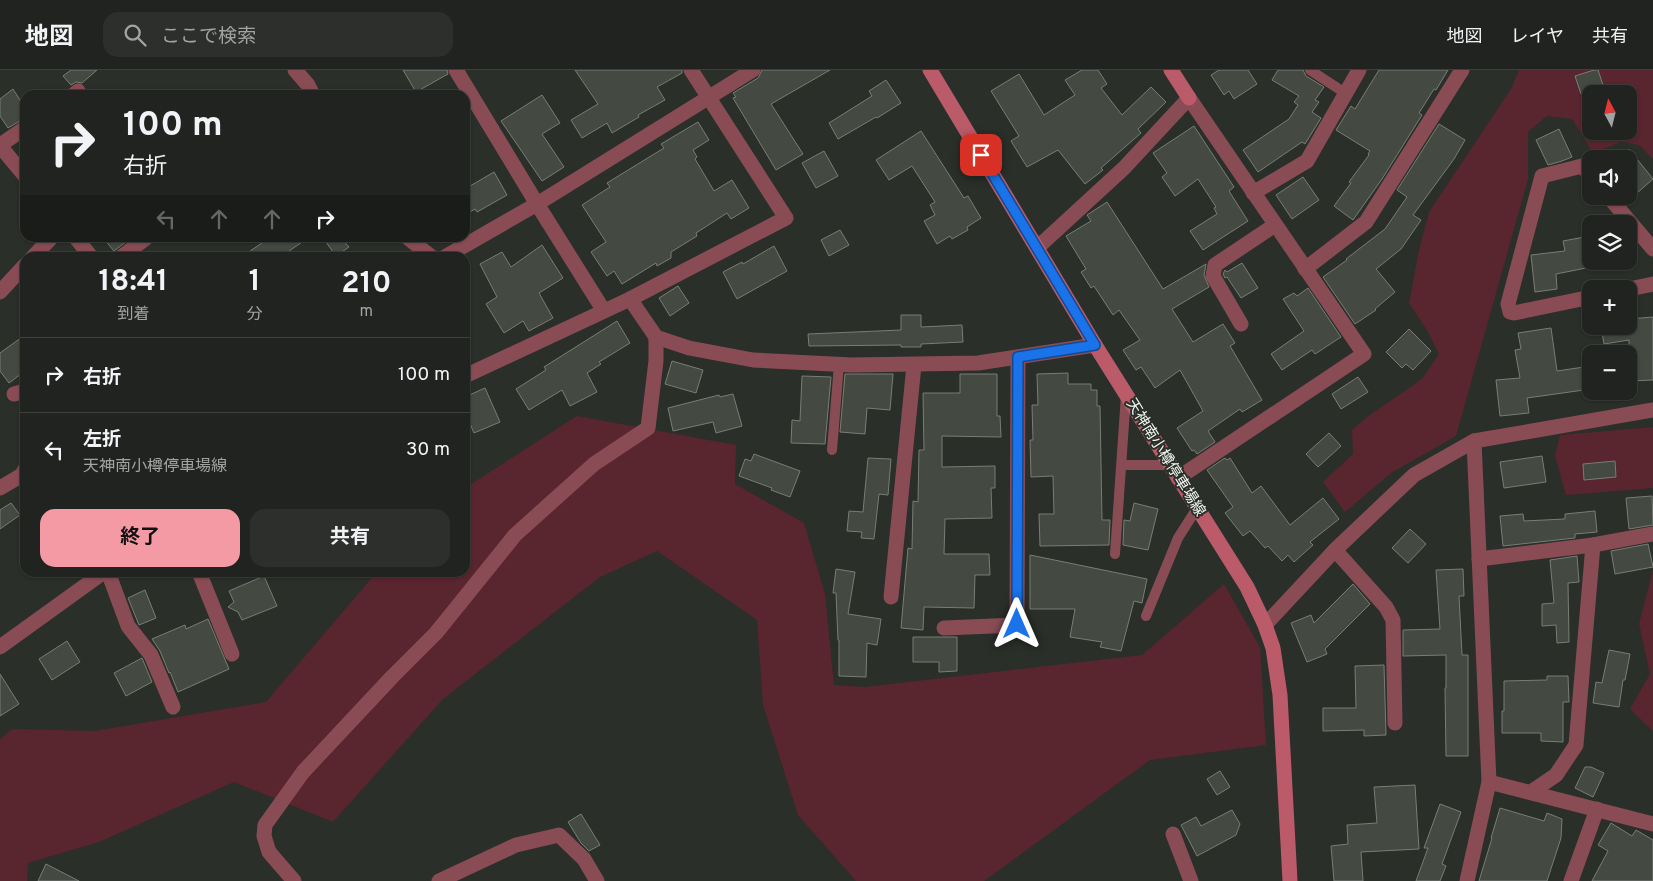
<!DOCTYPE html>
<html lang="ja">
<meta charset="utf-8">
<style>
:root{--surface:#20231f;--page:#2d2f2c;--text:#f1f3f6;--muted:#a2a4a4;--line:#3d403d;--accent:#f49aa5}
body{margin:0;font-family:Overpass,"Noto Sans JP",sans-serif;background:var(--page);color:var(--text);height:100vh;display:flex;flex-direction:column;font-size:19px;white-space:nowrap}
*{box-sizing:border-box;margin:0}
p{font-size:16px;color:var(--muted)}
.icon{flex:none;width:28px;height:28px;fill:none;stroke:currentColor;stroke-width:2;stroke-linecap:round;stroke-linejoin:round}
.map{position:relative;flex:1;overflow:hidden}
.drawer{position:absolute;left:20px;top:182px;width:450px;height:325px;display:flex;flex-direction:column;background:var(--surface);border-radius:15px;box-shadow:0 1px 4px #0004,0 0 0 1px var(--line)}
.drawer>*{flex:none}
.banner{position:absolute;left:20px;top:20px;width:450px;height:152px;border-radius:15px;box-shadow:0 1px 4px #0004,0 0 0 1px var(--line);background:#20231f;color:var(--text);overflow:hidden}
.needle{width:32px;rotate:353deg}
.fabs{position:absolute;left:1582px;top:15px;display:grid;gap:10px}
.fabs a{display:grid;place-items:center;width:55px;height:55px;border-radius:10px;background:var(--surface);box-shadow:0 1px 4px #0004,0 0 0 1px var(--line);font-size:25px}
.pin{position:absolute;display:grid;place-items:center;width:42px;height:42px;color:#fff;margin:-21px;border-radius:10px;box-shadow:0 2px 8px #0006}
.me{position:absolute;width:55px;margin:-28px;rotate:0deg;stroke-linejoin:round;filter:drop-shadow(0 0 4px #0008)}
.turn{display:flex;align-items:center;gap:18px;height:105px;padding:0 20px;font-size:22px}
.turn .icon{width:65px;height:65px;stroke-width:2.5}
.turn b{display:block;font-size:35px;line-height:42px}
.lanes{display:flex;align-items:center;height:48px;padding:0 20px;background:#0003;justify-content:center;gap:25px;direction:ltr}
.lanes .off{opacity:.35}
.eta{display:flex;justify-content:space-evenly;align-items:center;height:85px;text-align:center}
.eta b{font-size:30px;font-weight:700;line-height:35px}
.action{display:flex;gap:10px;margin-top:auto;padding:10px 20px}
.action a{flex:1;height:58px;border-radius:15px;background:var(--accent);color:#111;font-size:20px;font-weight:700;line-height:58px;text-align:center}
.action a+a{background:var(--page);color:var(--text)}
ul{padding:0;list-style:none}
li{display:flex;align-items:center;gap:15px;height:75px;padding:0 20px;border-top:1px solid var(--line)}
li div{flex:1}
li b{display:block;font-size:19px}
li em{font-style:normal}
header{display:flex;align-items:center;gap:30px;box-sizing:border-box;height:70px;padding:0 25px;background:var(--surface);border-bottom:1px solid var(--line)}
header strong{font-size:24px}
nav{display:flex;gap:28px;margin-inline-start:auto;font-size:18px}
.search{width:350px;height:45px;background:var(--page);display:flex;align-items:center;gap:12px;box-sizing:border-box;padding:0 18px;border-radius:15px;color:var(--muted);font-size:19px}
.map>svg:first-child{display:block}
.green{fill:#59252e;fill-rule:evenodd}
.building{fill:#444942;stroke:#787d76}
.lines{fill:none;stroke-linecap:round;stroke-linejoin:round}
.lane{stroke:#894c54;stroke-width:10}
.street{stroke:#894c54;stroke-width:15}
.secondary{stroke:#bb5a69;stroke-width:15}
.route-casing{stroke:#114b97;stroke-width:12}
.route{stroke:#1a73e8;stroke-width:9}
.labels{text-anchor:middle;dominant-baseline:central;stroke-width:4;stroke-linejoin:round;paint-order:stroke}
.street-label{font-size:15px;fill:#f3f6f2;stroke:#2a2f29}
</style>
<header>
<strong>地図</strong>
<div class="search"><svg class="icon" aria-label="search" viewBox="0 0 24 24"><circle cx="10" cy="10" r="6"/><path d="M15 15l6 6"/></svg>ここで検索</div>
<nav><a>地図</a><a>レイヤ</a><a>共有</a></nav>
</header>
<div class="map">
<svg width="1653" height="811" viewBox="0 0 1653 811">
<rect width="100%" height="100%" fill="#2a2f29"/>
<!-- green -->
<g class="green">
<path d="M1519,0H1653V89L1639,75L1621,72L1593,83L1572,49L1547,46L1528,62V109L1456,366L1391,403L1345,442L1323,412L1353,384L1352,360L1367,347L1422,309L1439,284L1428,262L1409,233L1419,180L1429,142L1511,19ZM1591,24H1629V61H1591Z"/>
<path d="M577,346L736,375L735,414L804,453L825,524L834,615L864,617L1142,585L1224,514L1260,577L1266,675L1150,690L984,811H856L798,745L763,635L757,550L657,481L600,507L443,629L333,752L234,712L99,772L28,793L27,811H0V669L12,659L95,661L266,632L376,503L465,502V418Z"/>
<path d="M1653,357V418L1566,425L1555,386L1560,365Z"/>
<path d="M1653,500V661L1630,639L1650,604L1639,554Z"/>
</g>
<!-- building -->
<g class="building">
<path d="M71,0H97L82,13L76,12L71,15L63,6Z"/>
<path d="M403,0H447L448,4L416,22Z"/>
<path d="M575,0H682V3L657,17L665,30L638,45L639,47L612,63L607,53L582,68L571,50L598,34Z"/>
<path d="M762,0H830L771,34L803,84L776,100L733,28L736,27L733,23L758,8Z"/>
<path d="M1082,0H1098L1107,14L1101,18L1122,45L1151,17L1166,32L1138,59L1141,63L1101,98L1103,100L1085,114L1058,80L1027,97L1011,71L1019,66L991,21L1019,4L1044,45L1075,25L1065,10Z"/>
<path d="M1219,0H1248L1257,14L1234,29L1229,21L1224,25L1211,5Z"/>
<path d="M1278,0H1303L1306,6L1324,17L1315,30L1319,32L1312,42L1321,48L1305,74L1302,72L1258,102L1243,80L1289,49L1298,35L1294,32L1299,26L1272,10Z"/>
<path d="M1379,0H1448L1436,20L1434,19L1419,43L1422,45L1382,109L1353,150L1334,136L1351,113L1349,112L1369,85L1368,84L1370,81L1336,60L1351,36L1355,39Z"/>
<path d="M1594,0H1598L1606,24H1581L1575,6Z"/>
<path d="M886,10L901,33L877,48L876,47L838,69L829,53L872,26L869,21Z"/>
<path d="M13,19L25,38V48L8,58L0,46V29Z"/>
<path d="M542,25L560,53L542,64L564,97L542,111L501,51Z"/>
<path d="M698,52L709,70L693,80L697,87L695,89L714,121L732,110L749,138L731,149L727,143L696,163L697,166L671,182V188L657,196L656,193L622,214L614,201L607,206L591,182L606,172L582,135L610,117L607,113L664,78L661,74Z"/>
<path d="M1439,54L1465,70L1454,89L1413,145L1421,150L1401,179L1376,199L1395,222L1375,239L1376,240L1355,254L1323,207L1347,190L1346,189L1385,159L1407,127L1397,120Z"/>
<path d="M1194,56L1234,117L1229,121L1248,151L1203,180L1190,161L1217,144L1214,138L1216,137L1198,109L1175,126L1162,107L1167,103L1153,83Z"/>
<path d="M1559,59L1572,87L1562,91L1548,95L1536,70Z"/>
<path d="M921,61L964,128L968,126L981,148L967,157L968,160L952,169L950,166L937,174L924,151L935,145L930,135L935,132L912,96L889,110L876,90Z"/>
<path d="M1629,79L1653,109L1629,130Z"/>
<path d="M824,81L838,106L816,118L802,93Z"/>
<path d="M494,102L507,125L477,142L475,139L465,145V119Z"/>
<path d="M1303,107L1319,130L1292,149L1276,125Z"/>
<path d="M1107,132L1163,219L1206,194L1204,205L1209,217L1172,239L1193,272L1223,254L1235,273L1230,276L1262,330L1242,342L1240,339L1208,361L1215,372L1197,384L1194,380L1192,381L1177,358L1203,341L1180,300L1155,318L1141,297L1136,300L1123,280L1140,270L1119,240L1113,245L1094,216L1091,218L1081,202L1086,199L1066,166L1091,151L1087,145Z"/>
<path d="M840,160L849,175L829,186L821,170Z"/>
<path d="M1590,166L1591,197L1556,204L1557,219L1535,222L1531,185L1565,181L1563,171Z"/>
<path d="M103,168H131L114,181Z"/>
<path d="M269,168H308L279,188H240Z"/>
<path d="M323,168H341L349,177L336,186Z"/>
<path d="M542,175L563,208L539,223L553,248L529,261L523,251L504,263L486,234L497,227L480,194L502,182L511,197Z"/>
<path d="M774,176L787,201L737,229L723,202L742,192L743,194Z"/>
<path d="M1242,193L1258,218L1241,228L1227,207L1225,208L1223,204L1225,200L1227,202Z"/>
<path d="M678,216L689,233L670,246L659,228Z"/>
<path d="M1308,218L1341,267L1315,284L1312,280L1282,300L1271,284L1304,261L1283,229L1294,223L1297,226Z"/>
<path d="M901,245H921V257L962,255L963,272L921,274V277H901V275L809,276L808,264L901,260Z"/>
<path d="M1653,247V310L1629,311V270L1604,274L1601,256H1629V249Z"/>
<path d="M617,251L630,273L599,292L601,294L587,303L597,322L570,336L562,320L529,340L516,319L546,300L544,297Z"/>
<path d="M1551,258L1557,301L1591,296V319L1527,328L1529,343L1500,346L1496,310L1520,308L1515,280L1521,279L1518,263Z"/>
<path d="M1409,259L1431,281L1413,300L1406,294L1402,298L1386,282Z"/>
<path d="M25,265V301L9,313L0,301V283Z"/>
<path d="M672,291L703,300L696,323L665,314Z"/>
<path d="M1068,303V314H1091V320H1097V336H1100L1102,450H1110L1109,475L1040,476L1039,444H1054L1053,406L1031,407L1030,370H1033L1032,335H1038L1037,304Z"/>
<path d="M845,304H893L890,340L867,338L865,364L840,362Z"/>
<path d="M960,304H997V346H1000L1001,367L942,366V397L995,396V418H991L992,448L945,449L944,484H989L990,505H975L974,538L924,537L923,560L901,558L908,478L912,479L913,431L918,432L919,380H924L923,323H960Z"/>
<path d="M802,306L831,307L825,374L791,373L792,350L800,351Z"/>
<path d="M1358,307L1368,322L1341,339L1332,324Z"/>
<path d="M485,318L500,352L474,363L465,342V327Z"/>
<path d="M733,324L742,356L716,363L713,352L673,361L668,338L719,325L720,327Z"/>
<path d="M1329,363L1341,376L1318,397L1306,384Z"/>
<path d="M754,384L800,401L790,427L771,420L772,418L739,406L745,389L751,391Z"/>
<path d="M1542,386L1546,412L1504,418L1500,392Z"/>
<path d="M868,388L891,389L888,425L879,424L874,469L861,468L862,462L847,461L849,441L863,442Z"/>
<path d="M1225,388L1227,390L1230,388L1252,423L1261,416L1290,455L1323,428L1339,449L1310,472L1313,475L1294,492L1288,485L1282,491L1268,476L1265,478L1250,461L1243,466L1225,443L1233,437L1207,400Z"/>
<path d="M1615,391L1616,407L1584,410L1583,394Z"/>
<path d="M1652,426L1653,455L1629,459L1626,428Z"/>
<path d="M11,433L20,445L0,459V440Z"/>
<path d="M1134,433L1158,439L1148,480L1123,475L1124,450L1130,451Z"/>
<path d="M1595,441L1597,462L1575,464V468L1503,476L1500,446L1523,444L1524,451L1565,449V444Z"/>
<path d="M1410,459L1426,474L1408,493L1392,478Z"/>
<path d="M1648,474L1653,497L1615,504L1611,481Z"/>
<path d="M1030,485L1147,509L1142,533L1134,531L1121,581L1100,577L1102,572L1070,567L1075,539H1030Z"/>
<path d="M1577,486L1579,512L1568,513L1569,572L1557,573L1556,555L1542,556V534L1554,533L1550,490Z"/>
<path d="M836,499L855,502L848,544L881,549L877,575L867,573L866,607L839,606V570H838L836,523H833Z"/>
<path d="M1463,499L1464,526H1459L1462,585H1468V686H1446L1445,618H1446V585L1403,586V560L1440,559L1436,500Z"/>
<path d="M264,506L277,536L242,550L238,542L228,537L234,532L229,521Z"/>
<path d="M1353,514L1370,534L1325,579L1327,584L1307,592L1291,553L1311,545L1314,553Z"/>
<path d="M145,520L156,548L139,555L128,528Z"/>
<path d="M208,549L229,599L178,622L170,602L169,603L160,581L152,569L185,555L186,559Z"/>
<path d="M913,567H957V601L939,602V592H913Z"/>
<path d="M67,571L80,592L52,610L39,589Z"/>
<path d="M1609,580L1630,584L1625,610H1623L1619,637L1593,633L1596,612L1602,613Z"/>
<path d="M142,588L152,612L126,626L114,603Z"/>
<path d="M1384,595L1386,665L1364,666V660L1323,661V638H1356L1355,596Z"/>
<path d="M0,604L19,634L0,646Z"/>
<path d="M1547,606H1568L1569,632H1563V672L1541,671V663H1502V641H1504V611L1547,610Z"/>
<path d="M1585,697H1591L1604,703L1593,727L1575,718Z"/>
<path d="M1220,701L1230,717L1217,725L1207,709Z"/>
<path d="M1415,715L1419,779L1361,782L1363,811H1334L1331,776L1348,774L1347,755L1377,753L1374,717Z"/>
<path d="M1440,734L1461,742L1442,794L1446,796L1440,811H1416L1428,778H1424Z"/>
<path d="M1500,738L1544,751L1547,743L1562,749L1561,768L1547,811H1479L1492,768H1491Z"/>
<path d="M1232,740L1240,754L1236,765L1197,786L1181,755L1196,747L1201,756Z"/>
<path d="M581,744L600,775L589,781L581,773L568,752Z"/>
<path d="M1611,753L1632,766L1636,760L1653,770V811H1592L1608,781L1598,775Z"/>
<path d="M46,794L79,811H38Z"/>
</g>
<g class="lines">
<!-- lane -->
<g class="lane">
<path d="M1310,0L1345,23"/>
<path d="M832,380L839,294"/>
<path d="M1122,395H1170"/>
<path d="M1115,484L1126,325"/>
<path d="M1146,546L1178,468L1197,438"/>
</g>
<!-- street -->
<g class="street">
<path d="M295,0L308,15L313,25"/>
<path d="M456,0L537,134L604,241"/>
<path d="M73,25L78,21"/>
<path d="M0,75L25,58"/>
<path d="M0,76L25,106"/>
<path d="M1591,106L1582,96L1542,106L1508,234L1510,242L1514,243L1591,227"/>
<path d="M1253,123L1307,91L1359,0"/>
<path d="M1608,126L1653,179"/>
<path d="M76,168L92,188"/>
<path d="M408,168L433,188"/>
<path d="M1037,178L1124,98L1189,28L1364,284L1178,408"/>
<path d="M32,188L51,168"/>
<path d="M120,188L146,168"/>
<path d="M443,188L537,134L753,0"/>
<path d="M1305,199L1366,152L1462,0"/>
<path d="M1629,219L1653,214"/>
<path d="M0,222L25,195"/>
<path d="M630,229L656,267L689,278L753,290L852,295L978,293L1095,275"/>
<path d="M1241,254L1213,206L1215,195L1275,155"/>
<path d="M465,306L630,229L786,148L691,0"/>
<path d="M14,324L25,321"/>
<path d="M0,418L22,405L25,399"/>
<path d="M1335,480L1386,537L1393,550L1395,653"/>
<path d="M1479,489L1593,475L1653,464"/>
<path d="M108,502L128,556L151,585L173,637"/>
<path d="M199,502L232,584"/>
<path d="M891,527L914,295"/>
<path d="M1265,555L1335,480L1414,405L1474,371L1653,340"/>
<path d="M944,558L1017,555L1018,287"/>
<path d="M0,577L104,502"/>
<path d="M1489,712L1653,754"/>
<path d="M1531,722L1556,705L1576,675L1593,475"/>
<path d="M1173,764L1191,811"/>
<path d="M294,811L269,782L264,766L265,755L303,702L392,607L436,563L515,465L594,394L648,358L656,291V267"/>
<path d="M439,811L516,775L559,765L584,789L597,811"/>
<path d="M1467,811L1489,712L1474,371"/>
<path d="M1571,811L1597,739"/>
</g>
<!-- secondary -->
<g class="secondary">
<path d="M930,0L1095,275L1247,517L1265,555L1273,578L1280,625L1290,811"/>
<path d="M1171,0L1189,28"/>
</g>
</g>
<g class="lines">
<defs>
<path id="route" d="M981,85L1095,275L1018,287L1017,554"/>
</defs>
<!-- route casing -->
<use href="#route" class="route-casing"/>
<!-- route -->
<use href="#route" class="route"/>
</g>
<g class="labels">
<!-- street labels -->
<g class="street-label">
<text transform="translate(1165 388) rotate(58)">天神南小樽停車場線</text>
</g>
</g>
</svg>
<div class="fabs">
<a><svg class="needle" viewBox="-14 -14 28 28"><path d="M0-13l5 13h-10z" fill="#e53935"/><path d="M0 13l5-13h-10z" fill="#a2a4a4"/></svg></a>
<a><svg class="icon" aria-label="sound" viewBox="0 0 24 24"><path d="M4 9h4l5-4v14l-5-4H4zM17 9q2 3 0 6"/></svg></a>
<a><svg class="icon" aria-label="layers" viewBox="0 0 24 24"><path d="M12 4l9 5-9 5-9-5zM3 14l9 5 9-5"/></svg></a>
<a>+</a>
<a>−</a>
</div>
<div class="pin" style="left:981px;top:85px;background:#d93025"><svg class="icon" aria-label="arrive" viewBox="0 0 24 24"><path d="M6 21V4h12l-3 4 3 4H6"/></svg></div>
<svg class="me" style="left:1017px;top:554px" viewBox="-20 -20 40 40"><path d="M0-17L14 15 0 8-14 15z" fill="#1a73e8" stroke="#fff" stroke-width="4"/></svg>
<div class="banner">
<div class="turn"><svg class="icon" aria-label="right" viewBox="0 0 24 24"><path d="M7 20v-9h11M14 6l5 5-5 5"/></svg><div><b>100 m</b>右折</div></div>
<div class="lanes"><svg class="icon off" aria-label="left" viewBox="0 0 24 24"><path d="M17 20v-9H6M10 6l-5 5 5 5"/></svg><svg class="icon off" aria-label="ahead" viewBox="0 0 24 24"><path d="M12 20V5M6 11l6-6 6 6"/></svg><svg class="icon off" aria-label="ahead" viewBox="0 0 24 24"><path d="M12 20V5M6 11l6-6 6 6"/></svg><svg class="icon" aria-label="right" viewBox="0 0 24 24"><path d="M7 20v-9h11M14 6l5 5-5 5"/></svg></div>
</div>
<section class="drawer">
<div class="eta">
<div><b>18:41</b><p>到着</p></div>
<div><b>1</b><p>分</p></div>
<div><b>210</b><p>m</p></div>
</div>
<ul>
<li><svg class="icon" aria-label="right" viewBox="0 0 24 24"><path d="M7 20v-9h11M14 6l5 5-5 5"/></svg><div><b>右折</b></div><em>100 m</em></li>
<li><svg class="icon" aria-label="left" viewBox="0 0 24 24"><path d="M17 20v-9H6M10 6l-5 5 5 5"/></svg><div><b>左折</b><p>天神南小樽停車場線</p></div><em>30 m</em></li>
</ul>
<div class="action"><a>終了</a><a>共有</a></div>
</section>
</div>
